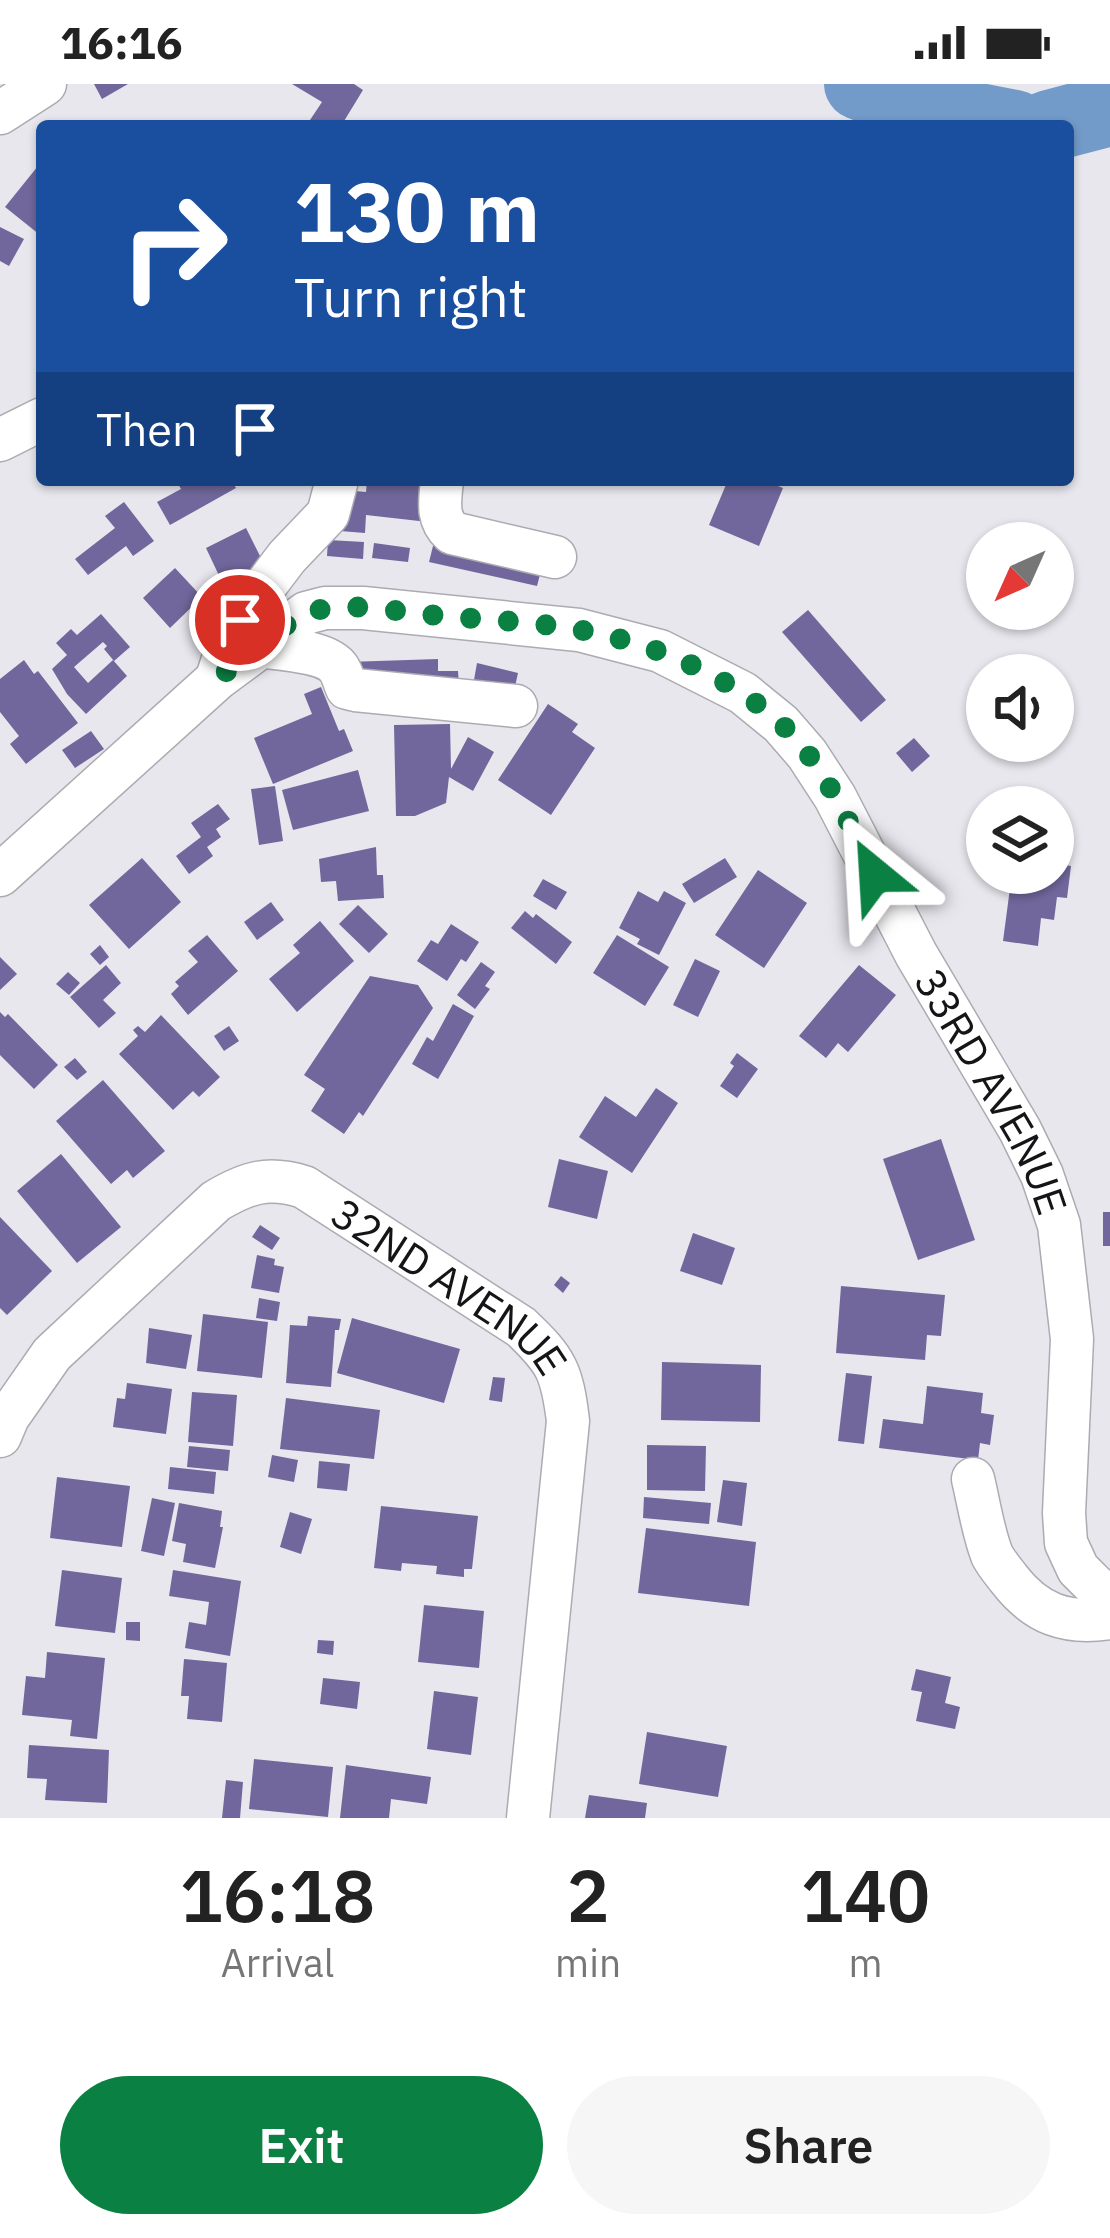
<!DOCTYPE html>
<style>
:root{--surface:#fff;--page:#f6f6f6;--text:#222;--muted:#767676;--accent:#0b8043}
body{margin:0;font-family:"IBM Plex Sans",sans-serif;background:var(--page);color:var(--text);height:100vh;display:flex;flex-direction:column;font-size:45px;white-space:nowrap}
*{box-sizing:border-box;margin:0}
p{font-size:39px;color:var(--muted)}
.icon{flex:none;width:66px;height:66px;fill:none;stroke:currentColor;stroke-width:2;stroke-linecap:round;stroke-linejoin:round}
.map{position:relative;height:1734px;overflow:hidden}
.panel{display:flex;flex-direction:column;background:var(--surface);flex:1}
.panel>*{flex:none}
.hud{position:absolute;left:36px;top:36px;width:1038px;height:366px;border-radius:12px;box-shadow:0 3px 9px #0004;background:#1a4fa0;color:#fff;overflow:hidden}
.needle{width:78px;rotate:225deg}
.fabs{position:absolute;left:966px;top:438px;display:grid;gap:24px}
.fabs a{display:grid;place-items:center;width:108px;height:108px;border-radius:50%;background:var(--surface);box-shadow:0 3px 9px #0004;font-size:60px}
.pin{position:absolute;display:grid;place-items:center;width:102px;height:102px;color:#fff;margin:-51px;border:6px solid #fff;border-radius:50%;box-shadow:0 3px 12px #0007}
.me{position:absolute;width:132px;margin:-66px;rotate:333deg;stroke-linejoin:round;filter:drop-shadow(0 0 9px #0008)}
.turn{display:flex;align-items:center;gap:42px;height:252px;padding:0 60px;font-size:54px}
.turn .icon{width:156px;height:156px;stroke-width:2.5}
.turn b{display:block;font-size:84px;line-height:102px}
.then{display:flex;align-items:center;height:114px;padding:0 60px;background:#0003;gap:24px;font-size:45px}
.eta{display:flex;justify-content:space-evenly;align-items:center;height:204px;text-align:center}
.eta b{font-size:72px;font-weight:600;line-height:84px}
.cta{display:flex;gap:24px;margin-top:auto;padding:24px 60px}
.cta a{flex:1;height:138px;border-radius:72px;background:var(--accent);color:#fff;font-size:48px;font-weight:600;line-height:138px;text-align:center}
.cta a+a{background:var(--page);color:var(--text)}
.status{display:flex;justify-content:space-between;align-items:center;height:84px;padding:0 60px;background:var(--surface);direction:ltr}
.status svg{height:33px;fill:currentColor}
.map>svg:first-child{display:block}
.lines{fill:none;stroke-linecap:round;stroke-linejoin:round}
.river{stroke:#739bc9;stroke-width:72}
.building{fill:#71679c}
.minor-casing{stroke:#acabb2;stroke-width:45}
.minor{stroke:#fff;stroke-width:42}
.route{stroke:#0b8043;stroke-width:21;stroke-dasharray:0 37.8}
.labels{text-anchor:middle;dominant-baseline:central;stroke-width:10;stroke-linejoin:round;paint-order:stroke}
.street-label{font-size:42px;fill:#151417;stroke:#f5f4fb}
</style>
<div class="status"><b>16:16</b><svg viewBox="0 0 49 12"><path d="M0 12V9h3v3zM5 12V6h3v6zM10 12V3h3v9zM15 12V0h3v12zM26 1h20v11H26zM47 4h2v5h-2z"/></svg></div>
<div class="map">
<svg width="1110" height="1734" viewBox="0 0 1110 1734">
<rect width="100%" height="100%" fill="#e8e7ee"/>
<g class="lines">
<!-- river -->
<g class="river">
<path d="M860,0L921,24L1015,42"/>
<path d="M1049,42L1110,26"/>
</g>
</g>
<!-- building -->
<g class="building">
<path d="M94,0H128L102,15Z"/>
<path d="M292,0H354L363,6L341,42H320L310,36L322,18Z"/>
<path d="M42,77V148L40,151L5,123Z"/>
<path d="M0,143L24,155L9,182L0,177Z"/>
<path d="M176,396H231L236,404L170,441L157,418L181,405Z"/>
<path d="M367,396H432L428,438L366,431L365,449L340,447L344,406L366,408Z"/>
<path d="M728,396H763L783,404L759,462L709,441Z"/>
<path d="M124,418L154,457L133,472L126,462L88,491L75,475L115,444L105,432Z"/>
<path d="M246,444L264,480L223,500L206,464Z"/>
<path d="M435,454L543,479L537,502L429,478Z"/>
<path d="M328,456L364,458L363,475L327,472Z"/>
<path d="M374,459L410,464L408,478L372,474Z"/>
<path d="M175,484L202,513L170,544L143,514Z"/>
<path d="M808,526L886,616L861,638L782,548Z"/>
<path d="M101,530L130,563L114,577L104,565L107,562L103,558L74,583L88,599L113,576L127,592L86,630L67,610L52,585L67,571L56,559L71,545L77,551Z"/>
<path d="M438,575V587H458L459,602H347V578Z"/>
<path d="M24,576L34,590L38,587L78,639L26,680L10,660L19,652L0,628V595Z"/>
<path d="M477,579L518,589L512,616L472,607Z"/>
<path d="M321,603L339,647L344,645L353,667L273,700L254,654L312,630L304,610Z"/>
<path d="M548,620L578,640L572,648L595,664L551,731L498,696Z"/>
<path d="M450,640L451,685L468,653L494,668L473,707L449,693L446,719L415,732H396L394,641Z"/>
<path d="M91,647L104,665L75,684L62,666Z"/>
<path d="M914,654L930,672L912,688L896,669Z"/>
<path d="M358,686L369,727L293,746L282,706Z"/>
<path d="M275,702L283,757L259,761L251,705Z"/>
<path d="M218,720L230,735L216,745L221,753L207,763L213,772L189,790L176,772L201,753L191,739Z"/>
<path d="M376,763L377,791H383L384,814L338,817L336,797L321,798L319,775Z"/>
<path d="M142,774L181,818L129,865L89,821Z"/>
<path d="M725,774L737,793L694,819L682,800Z"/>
<path d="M1053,779L1071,782L1067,814L1057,813L1054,836L1041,834L1038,862L1003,857L1012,789H1053Z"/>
<path d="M758,786L807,819L764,884L715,851Z"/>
<path d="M543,795L567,808L556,826L533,812Z"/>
<path d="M638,807L658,818L664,807L686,819L659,871L637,860L640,855L619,844Z"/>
<path d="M271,818L284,836L257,856L244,838Z"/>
<path d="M358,821L388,850L369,869L339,840Z"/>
<path d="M525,827L533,834L536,830L572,858L556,880L511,844Z"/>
<path d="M320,837L354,877L297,928L269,895L300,869L293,861Z"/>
<path d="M451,840L479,858L466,878L461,875L447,897L417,877L431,856L438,860Z"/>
<path d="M207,851L238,887L188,931L171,910L179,902L175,898L198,878L188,867Z"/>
<path d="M617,851L669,883L645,922L593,889Z"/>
<path d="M100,861L109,873L100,881L90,870Z"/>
<path d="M0,873L17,890L0,906Z"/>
<path d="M695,875L720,887L698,933L673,921Z"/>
<path d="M481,878L495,888L485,902L490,905L475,925L457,911Z"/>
<path d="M106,881L121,899L103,916L116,929L99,944L70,913Z"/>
<path d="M859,881L896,911L848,968L838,959L826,974L799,952Z"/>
<path d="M68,888L80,899L69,911L56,900Z"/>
<path d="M370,892L418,901L433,924L363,1032L359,1028L344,1050L311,1027L325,1005L304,991Z"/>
<path d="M453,920L474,932L438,995L412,980L427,953L433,957Z"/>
<path d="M0,928L5,933L8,930L58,981L34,1005L0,971Z"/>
<path d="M161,931L220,993L199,1013L193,1007L173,1026L119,970L138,952L133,946L138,942L145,948Z"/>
<path d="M229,942L239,957L224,967L214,952Z"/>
<path d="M737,969L758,985L737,1014L720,1002L734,982L730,979Z"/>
<path d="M75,974L87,988L77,996L64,983Z"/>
<path d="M103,996L165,1067L133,1094L127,1086L111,1100L56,1037Z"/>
<path d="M656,1004L678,1019L632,1089L579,1053L605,1012L636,1033Z"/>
<path d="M941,1055L975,1156L918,1176L883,1075Z"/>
<path d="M61,1070L121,1143L77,1179L17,1107Z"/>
<path d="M559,1075L608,1087L597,1135L548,1123Z"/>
<rect x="1103" y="1128" width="7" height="34"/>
<path d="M0,1133L52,1187L7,1231L0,1224Z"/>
<path d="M260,1141L280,1154L272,1166L252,1153Z"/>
<path d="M693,1149L735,1164L722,1201L680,1187Z"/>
<path d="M257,1171L275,1175L274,1181L284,1183L279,1209L251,1204Z"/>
<path d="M561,1192L570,1199L563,1209L554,1201Z"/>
<path d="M841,1202L945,1211L941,1252L927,1251L925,1276L836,1269Z"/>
<path d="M259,1214L280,1218L277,1237L256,1234Z"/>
<path d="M203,1230L268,1238L262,1294L197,1287Z"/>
<path d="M308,1232L341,1235L339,1246H335L331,1303L286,1299L290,1241L307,1242Z"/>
<path d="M352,1234L460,1265L444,1319L337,1289Z"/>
<path d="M149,1244L192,1251L186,1285L146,1279Z"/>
<path d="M662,1278L761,1281L760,1338L661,1336Z"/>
<path d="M846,1289L872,1292L864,1360L838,1357Z"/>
<path d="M493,1293L505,1294L502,1318L489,1316Z"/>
<path d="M127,1299L172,1305L166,1350L113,1343L117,1314L125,1315Z"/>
<path d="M927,1302L983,1309L981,1329L994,1331L990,1361L980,1359L978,1376L879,1364L883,1335L923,1340Z"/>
<path d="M192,1308L237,1311L233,1362L188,1358Z"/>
<path d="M286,1314L380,1326L374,1375L280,1365Z"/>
<path d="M647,1361L706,1362L705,1407L647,1406Z"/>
<path d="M189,1362L230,1366L228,1387L187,1383Z"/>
<path d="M272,1371L298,1376L294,1398L268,1393Z"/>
<path d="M319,1377L350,1380L347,1407L317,1404Z"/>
<path d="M170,1383L216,1388L214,1410L168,1405Z"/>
<path d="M57,1393L130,1402L122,1463L50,1454Z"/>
<path d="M723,1396L747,1399L742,1442L717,1438Z"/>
<path d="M644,1413L711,1419L709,1440L643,1434Z"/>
<path d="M152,1414L175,1419L164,1472L141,1467Z"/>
<path d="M179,1419L222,1427L220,1443H223L215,1484L183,1478L186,1460L172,1457Z"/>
<path d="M381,1422L478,1432L472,1485H464V1493L436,1490L437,1482L402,1479L401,1487L374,1484Z"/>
<path d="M290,1428L312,1435L301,1470L280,1463Z"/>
<path d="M646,1444L756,1458L749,1522L638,1509Z"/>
<path d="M62,1486L122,1494L115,1549L55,1542Z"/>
<path d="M173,1486L241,1497L230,1572L185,1564L189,1538L206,1541L209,1518L169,1512Z"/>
<path d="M424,1521L484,1527L479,1584L418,1578Z"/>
<path d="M126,1538H140V1557L126,1556Z"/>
<path d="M318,1556L334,1557L333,1571L317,1569Z"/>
<path d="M47,1568L105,1574L97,1655L70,1652L72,1636L22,1631L26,1592L45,1594Z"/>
<path d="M184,1575L227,1579L222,1638L187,1635L189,1612H181Z"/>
<path d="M916,1585L951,1593L945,1619L960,1623L955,1645L916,1637L922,1608L911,1606Z"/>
<path d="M323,1594L360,1598L357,1625L320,1620Z"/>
<path d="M434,1607L478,1613L471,1671L427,1665Z"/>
<path d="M647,1648L727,1662L718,1713L639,1700Z"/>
<path d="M29,1661L109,1666L107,1719L45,1716L47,1695L27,1694Z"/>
<path d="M254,1675L333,1683L328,1733L249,1725Z"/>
<path d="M346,1681L431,1693L427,1720L391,1715L389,1734H340Z"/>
<path d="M226,1696L243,1698L240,1734H222Z"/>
<path d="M589,1711L647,1719L645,1734H585Z"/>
</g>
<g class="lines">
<defs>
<g id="minor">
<path d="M0,29L45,0"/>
<path d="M0,356L42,335"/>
<path d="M442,396C440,417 436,434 452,449L555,473"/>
<path d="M259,562C279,565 328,567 339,585C343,591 344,598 347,604L355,606L516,622"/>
<path d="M217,594L228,560L240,535L287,473L328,430L337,396"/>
<path id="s1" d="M0,791L217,595L306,529L325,524H363L579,546L660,567L743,609L781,640L807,670L835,713L916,870L1020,1046L1042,1091L1059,1141L1072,1255L1064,1429L1066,1459L1078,1485L1098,1505L1110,1509"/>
<path id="s2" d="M0,1352L8,1333L52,1270L216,1117C248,1098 268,1092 304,1103L521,1243C557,1277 562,1288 568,1337L528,1734"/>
<path d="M973,1395C979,1420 983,1448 992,1471C996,1479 1003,1487 1009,1495C1036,1530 1066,1541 1110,1534"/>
</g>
</defs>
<!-- minor casing -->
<use href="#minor" class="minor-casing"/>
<!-- minor -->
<use href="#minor" class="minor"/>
</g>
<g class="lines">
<!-- route -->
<path class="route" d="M240,536L227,560L217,595C242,576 286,535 314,527C351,517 396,528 433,531C482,536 532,537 580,546C651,559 723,588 778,637C823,677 848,738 875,791"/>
</g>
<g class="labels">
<!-- street labels -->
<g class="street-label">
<text stroke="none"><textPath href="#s1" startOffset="1329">33RD AVENUE</textPath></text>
<text stroke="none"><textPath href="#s2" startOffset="591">32ND AVENUE</textPath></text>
</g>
</g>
</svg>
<div class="fabs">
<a><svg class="needle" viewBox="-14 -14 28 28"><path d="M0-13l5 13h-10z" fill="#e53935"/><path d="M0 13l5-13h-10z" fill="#767676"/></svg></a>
<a><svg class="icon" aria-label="sound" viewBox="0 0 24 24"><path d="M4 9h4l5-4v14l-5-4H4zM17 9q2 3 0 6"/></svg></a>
<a><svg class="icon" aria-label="layers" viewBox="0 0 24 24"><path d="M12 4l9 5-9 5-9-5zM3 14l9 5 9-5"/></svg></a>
</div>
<div class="pin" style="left:240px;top:536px;background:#d93025"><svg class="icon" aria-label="arrive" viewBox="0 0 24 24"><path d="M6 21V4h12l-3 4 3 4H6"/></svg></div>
<svg class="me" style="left:875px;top:791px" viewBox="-20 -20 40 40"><path d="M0-17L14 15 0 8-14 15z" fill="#0b8043" stroke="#fff" stroke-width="4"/></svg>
<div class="hud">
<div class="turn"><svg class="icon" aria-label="right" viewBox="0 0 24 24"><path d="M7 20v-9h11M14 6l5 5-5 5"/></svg><div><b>130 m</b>Turn right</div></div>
<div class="then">Then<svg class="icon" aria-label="arrive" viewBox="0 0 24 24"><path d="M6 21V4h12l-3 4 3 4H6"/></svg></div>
</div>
</div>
<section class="panel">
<div class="eta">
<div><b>16:18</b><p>Arrival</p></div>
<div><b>2</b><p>min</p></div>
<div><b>140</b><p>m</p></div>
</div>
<div class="cta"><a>Exit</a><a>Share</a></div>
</section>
